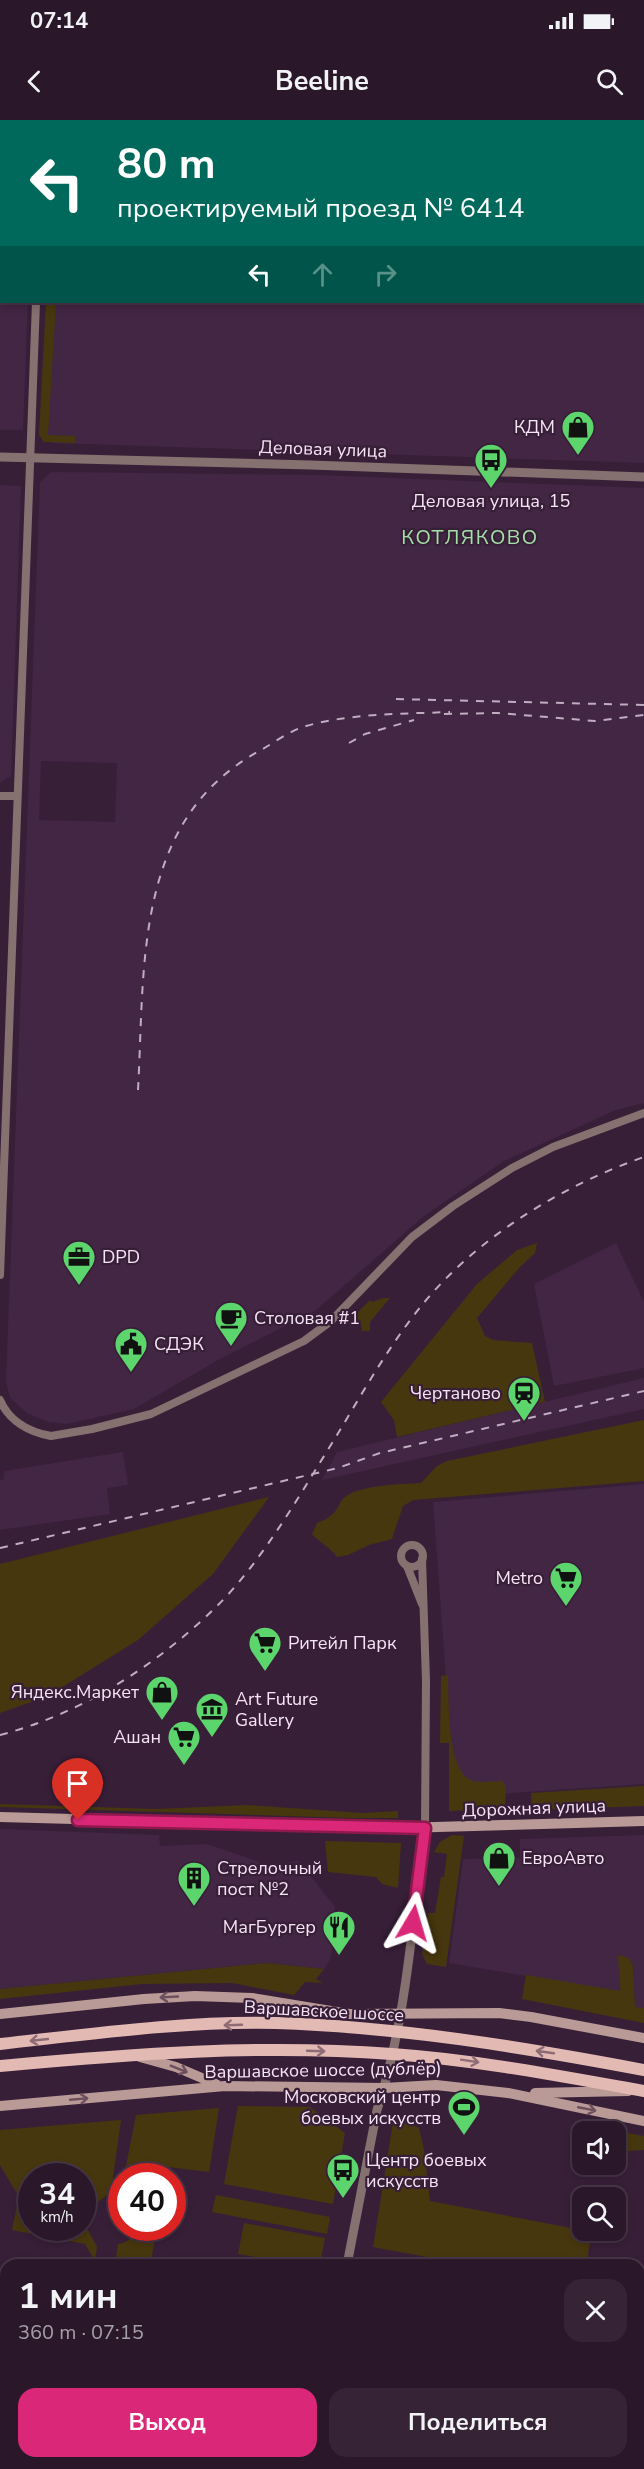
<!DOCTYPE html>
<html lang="ru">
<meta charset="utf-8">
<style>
:root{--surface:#2a172a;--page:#362436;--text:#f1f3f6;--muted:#a59fa8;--line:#463647;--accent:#db2777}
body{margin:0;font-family:"Nunito Sans",sans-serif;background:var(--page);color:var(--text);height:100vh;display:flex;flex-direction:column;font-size:22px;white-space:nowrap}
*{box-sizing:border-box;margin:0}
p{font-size:20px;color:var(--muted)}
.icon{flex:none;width:33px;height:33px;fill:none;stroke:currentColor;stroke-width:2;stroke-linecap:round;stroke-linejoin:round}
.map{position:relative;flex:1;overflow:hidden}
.panel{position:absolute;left:0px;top:2139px;width:645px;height:210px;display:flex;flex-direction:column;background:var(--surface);border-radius:18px 18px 0 0;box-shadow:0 3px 9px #0003,0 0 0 2px var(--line)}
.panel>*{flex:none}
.guide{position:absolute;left:0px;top:0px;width:645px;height:183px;box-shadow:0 3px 9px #0003,0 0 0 2px var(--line);background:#00695c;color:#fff;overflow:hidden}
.tools{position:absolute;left:572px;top:2001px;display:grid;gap:12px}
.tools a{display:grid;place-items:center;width:54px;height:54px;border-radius:12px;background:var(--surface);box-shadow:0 3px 9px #0003,0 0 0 2px var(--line);font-size:30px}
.speed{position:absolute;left:18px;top:2043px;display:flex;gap:12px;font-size:30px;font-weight:700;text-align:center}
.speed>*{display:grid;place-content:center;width:78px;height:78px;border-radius:50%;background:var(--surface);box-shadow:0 3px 9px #0003,0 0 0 2px var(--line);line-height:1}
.speed small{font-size:15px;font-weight:400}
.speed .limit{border:9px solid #d22;background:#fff;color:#111}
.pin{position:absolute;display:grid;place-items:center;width:51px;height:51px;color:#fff;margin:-62px -26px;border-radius:50% 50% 50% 0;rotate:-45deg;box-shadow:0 0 6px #0007}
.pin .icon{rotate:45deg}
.me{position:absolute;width:66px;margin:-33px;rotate:7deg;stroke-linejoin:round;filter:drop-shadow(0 0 4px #0008)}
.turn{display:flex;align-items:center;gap:21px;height:126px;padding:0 18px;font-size:27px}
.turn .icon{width:78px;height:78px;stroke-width:2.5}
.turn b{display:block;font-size:42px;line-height:51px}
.lanes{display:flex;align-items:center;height:57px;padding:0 18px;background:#0003;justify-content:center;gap:30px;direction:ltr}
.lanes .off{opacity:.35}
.round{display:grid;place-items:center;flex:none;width:63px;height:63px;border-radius:18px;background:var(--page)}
.headline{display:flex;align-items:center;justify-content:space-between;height:102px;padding:0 18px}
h1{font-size:36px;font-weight:700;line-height:45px}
.cta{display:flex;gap:12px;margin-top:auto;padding:12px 18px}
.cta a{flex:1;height:69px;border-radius:18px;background:var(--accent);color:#fff;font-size:24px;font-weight:700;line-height:69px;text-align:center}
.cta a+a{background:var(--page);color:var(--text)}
.status{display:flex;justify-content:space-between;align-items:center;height:42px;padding:0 30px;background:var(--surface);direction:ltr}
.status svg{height:16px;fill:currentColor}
header{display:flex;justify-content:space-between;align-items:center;height:78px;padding:0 18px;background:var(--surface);font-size:27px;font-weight:700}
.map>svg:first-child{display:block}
.built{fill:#432544;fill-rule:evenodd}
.green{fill:#47370e}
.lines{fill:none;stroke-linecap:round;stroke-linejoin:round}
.minor{stroke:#85716f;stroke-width:8}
.tertiary{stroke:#85716f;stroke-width:9}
.secondary{stroke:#ba9a96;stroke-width:10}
.primary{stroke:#e3b9b4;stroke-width:12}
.rail{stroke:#c0adc0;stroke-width:2;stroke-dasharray:8 8;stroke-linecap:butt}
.oneway{stroke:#6c505e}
.oneway2{stroke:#8e6c76}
.route-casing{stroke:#8e194d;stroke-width:15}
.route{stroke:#db2777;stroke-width:10}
.labels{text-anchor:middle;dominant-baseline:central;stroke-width:4.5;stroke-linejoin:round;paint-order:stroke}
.poi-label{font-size:18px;fill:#f6e5f6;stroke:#381f38;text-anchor:start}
.street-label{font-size:18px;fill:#f6e5f6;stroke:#381f38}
.neighbourhood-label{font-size:20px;letter-spacing:1.5px;fill:#a3e0a7;stroke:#381f38}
</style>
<div class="status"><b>07:14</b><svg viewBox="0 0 49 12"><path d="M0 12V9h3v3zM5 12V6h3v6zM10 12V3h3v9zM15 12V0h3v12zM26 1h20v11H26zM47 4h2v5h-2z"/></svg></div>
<header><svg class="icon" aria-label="back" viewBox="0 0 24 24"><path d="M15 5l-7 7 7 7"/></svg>Beeline<svg class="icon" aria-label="search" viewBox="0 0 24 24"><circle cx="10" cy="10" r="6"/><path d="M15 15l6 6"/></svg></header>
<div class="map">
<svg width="644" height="2349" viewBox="0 0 644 2349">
<rect width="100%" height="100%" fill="#381f38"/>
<!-- built -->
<g class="built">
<path d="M0,0H34L2,2V182H28L23,310H0Z"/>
<path d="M56,0H602L56,2Z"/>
<path d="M644,48V343L54,323L46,320L44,312L49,182H644Z"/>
<path d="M51,352L318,355L644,368V983L616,990L504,1041L424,1096L315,1191L220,1239L134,1289L67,1304L48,1302L27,1293L10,1278L6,1261L40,362ZM41,641L117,643L115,702L39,700Z"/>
<path d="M0,365L21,366L11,656L0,663Z"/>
<path d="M616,1123L644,1182V1248L554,1266L534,1164Z"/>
<path d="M644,1258V1289L322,1360L337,1332Z"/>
<path d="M123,1332L128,1365L107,1368L110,1394L0,1410V1360L4,1359V1351Z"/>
<path d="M644,1364V1664L484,1675L453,1653L433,1382Z"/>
<path d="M0,1709L159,1715L160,1726L207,1724L274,1747L298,1740L335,1787L334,1817L330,1840L324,1849L267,1843L0,1869Z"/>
<path d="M644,1715V1888H635L633,1846L619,1835L620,1872L449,1843L463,1739L520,1738V1719Z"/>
<path d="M639,2179L644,2180V2349H500L460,2343H639Z"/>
</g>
<!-- green -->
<g class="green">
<path d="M46,182H56L48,315L75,316V323L44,322L39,315Z"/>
<path d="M537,1123L535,1133L519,1148L477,1198L485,1216L493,1220L532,1223L545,1282L397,1317L394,1300L381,1282L477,1164L517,1130Z"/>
<path d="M383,1178H390L370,1202V1211H362L360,1200L352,1198L370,1180L372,1182Z"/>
<path d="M644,1300V1361L413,1380L403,1386L392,1419L369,1425L348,1435L337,1437C330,1427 320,1423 312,1414L317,1403C325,1400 331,1397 336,1390C339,1387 340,1381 344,1378C358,1365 402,1364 421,1363L437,1346L447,1341Z"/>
<path d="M269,1377L213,1454L138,1520L48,1576L0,1593V1444Z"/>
<path d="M448,1555C449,1579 446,1653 473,1661C481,1663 493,1661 502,1661L506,1667L505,1689L449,1691V1623H440L441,1556Z"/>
<path d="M644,1666V1686L532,1690L531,1673Z"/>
<path d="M0,1684L156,1689L247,1685L362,1693L398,1691V1698H351L0,1687Z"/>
<path d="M452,1715L464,1716L446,1847L427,1844L422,1834L428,1793H435L441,1757H444L447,1734L434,1732L440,1722Z"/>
<path d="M325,1721L401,1723L398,1768L382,1764L376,1757L328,1752Z"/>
<path d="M618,1835L629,1838L633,1846L635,1887L644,1888V1903L522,1879L526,1855L620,1871Z"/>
<path d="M267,1843L324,1849L316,1859L323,1863L305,1862L294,1875L232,1863L142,1864L0,1879V1869Z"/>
<path d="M238,1986L310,1987L345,2013L333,2084L224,2064Z"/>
<path d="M219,1988L209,2052L168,2047L166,2056H124L136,1995Z"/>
<path d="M394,1996L419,2008L424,2030L430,2081L582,2110L592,2111L588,2134L591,2145H470L373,2127Z"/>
<path d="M121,2000L111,2072L95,2084L86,2101H83L82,2056H32L31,2079L19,2077L0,2045V2010Z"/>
<path d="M601,2008L644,2016V2030L626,2031L624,2038L615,2041V2012L600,2011Z"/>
<path d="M216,2075L330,2097L327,2114L212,2092Z"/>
<path d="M18,2081L31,2082L32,2108L88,2110L97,2127L95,2141L85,2124L12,2110Z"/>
<path d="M244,2103L325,2118L320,2145H300L238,2134Z"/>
<path d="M137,2108H157L150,2145H115L118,2124C128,2123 133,2117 137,2108Z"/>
</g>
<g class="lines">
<!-- minor -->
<g class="minor">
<path d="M43,2V0"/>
<path d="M0,676H16"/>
<path d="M0,1155L36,182"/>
<path d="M0,1280C9,1301 29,1312 51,1316L92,1309L151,1294L304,1221L331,1201L412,1117L453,1086L512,1048L553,1027L644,993"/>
<circle cx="412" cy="1436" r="11"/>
<path d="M422,1439L426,1561L425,1708"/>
<path d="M407,1446L422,1484"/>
<path d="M0,2346L17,2349"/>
</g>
<!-- tertiary -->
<g class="tertiary">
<path d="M0,337L311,345L644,357"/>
<path d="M347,2145L377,1990C407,1899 412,1802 425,1708"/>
<path d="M344,2343L348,2349"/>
<path d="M312,2349L313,2343"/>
</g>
<!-- secondary -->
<g class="secondary">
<path d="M0,1697L402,1708L644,1701"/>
<path d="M0,1894L144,1879L195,1876L252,1878L349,1894L499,1893L531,1897L644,1918"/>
<path d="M140,1937L176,1947L216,1964"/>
<path d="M535,1973L628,1971"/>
<path d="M0,1986L225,1966L384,1968L436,1965L508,1973L644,2001"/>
</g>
<!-- primary -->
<g class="primary">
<path d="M0,1924C91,1914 184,1901 276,1903C400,1907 522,1927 644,1950"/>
<path d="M0,1946C130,1934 261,1924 392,1934C477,1940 560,1956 644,1971"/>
</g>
<!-- rail -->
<g class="rail">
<path d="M396,579L644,585"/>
<path d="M444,594L498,593L595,601L644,595"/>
<path d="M349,623L365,614L414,600"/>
<path d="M138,970C145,845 133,699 261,630C275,622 291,610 306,606C353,593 402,594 450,592"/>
<path d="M0,1428L338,1348L380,1333L644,1271"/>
<path d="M0,1615C81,1594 157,1545 216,1487C262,1442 300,1374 334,1320C365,1269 395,1214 435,1170C491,1109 567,1064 644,1037"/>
</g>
</g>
<!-- one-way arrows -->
<defs><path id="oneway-shaft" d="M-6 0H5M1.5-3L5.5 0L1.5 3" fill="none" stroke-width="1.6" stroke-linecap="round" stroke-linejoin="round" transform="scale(1.5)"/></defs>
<g class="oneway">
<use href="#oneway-shaft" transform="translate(169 1877) rotate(177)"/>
<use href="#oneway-shaft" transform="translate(179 1949) rotate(22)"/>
<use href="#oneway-shaft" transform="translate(79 1979) rotate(-5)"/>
<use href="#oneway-shaft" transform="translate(587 1989) rotate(11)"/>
</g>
<g class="oneway2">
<use href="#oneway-shaft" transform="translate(233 1905) rotate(178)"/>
<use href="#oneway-shaft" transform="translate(39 1920) rotate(174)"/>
<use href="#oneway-shaft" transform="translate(316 1931) rotate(2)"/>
<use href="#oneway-shaft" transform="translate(545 1932) rotate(-172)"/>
<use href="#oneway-shaft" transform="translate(470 1941) rotate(9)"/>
</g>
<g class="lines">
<defs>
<path id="route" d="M78,1700L425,1708L413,1803"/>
</defs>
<!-- route casing -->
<use href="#route" class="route-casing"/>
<!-- route -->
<use href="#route" class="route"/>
</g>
<!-- icons -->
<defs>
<symbol id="shop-pin" viewBox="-11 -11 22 30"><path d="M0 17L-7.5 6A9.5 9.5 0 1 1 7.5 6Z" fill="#5cd56d" stroke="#381f38"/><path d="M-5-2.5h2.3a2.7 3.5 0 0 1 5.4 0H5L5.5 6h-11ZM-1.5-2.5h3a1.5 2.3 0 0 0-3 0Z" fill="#111"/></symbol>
<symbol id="bus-pin" viewBox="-11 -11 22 30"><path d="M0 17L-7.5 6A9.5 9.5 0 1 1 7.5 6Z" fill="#5cd56d" stroke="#381f38"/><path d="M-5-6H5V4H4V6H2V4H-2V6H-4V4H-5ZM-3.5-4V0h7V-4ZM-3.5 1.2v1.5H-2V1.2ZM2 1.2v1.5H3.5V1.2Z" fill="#111"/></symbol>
<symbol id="office-pin" viewBox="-11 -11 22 30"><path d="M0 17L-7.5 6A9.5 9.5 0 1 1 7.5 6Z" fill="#5cd56d" stroke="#381f38"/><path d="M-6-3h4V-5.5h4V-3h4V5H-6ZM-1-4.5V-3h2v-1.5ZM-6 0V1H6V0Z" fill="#111"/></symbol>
<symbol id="cafe-pin" viewBox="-11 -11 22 30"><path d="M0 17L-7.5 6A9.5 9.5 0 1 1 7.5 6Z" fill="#5cd56d" stroke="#381f38"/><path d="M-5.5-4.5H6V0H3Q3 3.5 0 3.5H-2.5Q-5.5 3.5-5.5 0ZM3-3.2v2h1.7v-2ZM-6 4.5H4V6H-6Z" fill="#111"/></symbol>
<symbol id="civic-pin" viewBox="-11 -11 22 30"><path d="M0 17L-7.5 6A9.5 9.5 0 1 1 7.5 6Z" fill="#5cd56d" stroke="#381f38"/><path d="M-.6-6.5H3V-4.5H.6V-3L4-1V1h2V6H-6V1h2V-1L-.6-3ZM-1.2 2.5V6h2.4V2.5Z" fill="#111"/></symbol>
<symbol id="station-pin" viewBox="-11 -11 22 30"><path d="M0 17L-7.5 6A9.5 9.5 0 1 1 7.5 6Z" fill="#5cd56d" stroke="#381f38"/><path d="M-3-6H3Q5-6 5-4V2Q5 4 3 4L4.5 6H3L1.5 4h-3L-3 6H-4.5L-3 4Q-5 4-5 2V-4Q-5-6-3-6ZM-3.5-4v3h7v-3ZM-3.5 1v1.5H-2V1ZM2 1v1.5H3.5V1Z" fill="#111"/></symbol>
<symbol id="supermarket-pin" viewBox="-11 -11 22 30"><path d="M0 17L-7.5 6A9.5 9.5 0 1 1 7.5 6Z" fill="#5cd56d" stroke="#381f38"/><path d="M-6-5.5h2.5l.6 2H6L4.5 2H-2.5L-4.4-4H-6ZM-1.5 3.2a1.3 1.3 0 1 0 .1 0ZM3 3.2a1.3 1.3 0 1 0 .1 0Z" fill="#111"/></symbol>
<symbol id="museum-pin" viewBox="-11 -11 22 30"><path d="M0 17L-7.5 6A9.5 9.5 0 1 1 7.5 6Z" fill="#5cd56d" stroke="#381f38"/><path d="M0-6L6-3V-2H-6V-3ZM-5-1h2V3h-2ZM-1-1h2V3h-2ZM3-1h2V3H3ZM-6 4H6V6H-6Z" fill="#111"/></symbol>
<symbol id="building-pin" viewBox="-11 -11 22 30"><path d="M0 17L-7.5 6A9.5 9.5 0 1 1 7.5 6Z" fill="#5cd56d" stroke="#381f38"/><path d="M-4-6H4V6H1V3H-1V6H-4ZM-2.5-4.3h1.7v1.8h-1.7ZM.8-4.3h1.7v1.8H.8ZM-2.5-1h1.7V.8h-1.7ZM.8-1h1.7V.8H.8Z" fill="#111"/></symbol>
<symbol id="restaurant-pin" viewBox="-11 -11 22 30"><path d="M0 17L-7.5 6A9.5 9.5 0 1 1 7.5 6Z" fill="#5cd56d" stroke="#381f38"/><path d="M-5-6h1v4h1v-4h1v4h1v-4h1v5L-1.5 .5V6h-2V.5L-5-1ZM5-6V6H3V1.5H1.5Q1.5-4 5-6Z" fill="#111"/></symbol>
<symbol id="stadium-pin" viewBox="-11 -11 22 30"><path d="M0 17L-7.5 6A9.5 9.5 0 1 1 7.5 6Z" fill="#5cd56d" stroke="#381f38"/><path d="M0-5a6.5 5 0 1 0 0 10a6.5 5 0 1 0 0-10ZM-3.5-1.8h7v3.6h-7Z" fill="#111"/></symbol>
</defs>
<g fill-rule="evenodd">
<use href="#shop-pin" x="559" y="288" width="38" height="52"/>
<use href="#bus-pin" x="472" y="321" width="38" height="52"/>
<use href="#office-pin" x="60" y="1118" width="38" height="52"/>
<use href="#cafe-pin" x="212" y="1179" width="38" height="52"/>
<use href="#civic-pin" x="112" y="1205" width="38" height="52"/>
<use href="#station-pin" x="505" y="1254" width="38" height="52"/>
<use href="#supermarket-pin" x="547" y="1439" width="38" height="52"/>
<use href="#supermarket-pin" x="246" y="1504" width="38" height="52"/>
<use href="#shop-pin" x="143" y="1553" width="38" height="52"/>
<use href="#museum-pin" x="193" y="1570" width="38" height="52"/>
<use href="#supermarket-pin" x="165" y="1598" width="38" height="52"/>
<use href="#shop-pin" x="480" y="1719" width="38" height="52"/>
<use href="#building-pin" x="175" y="1739" width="38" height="52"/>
<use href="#restaurant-pin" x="320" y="1788" width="38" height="52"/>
<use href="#stadium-pin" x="445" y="1968" width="38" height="52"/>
<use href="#bus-pin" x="324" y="2031" width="38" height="52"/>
</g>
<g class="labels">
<!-- poi labels -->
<g class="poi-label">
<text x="555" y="307" text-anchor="end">КДМ</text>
<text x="491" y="381" text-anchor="middle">Деловая улица, 15</text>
<text x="102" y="1137">DPD</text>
<text x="254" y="1198">Столовая #1</text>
<text x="154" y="1224">СДЭК</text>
<text x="501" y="1273" text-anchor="end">Чертаново</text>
<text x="543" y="1458" text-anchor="end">Metro</text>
<text x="288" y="1523">Ритейл Парк</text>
<text x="139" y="1572" text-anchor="end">Яндекс.Маркет</text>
<text x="235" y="1579">Art Future<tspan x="235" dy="21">Gallery</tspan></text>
<text x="161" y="1617" text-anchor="end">Ашан</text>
<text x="522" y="1738">ЕвроАвто</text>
<text x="217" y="1748">Стрелочный<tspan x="217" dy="21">пост №2</tspan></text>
<text x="316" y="1807" text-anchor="end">МагБургер</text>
<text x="441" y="1977" text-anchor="end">Московский центр<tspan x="441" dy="21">боевых искусств</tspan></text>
<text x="366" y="2040">Центр боевых<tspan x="366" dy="21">искусств</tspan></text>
</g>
<!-- street labels -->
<g class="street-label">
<text transform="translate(323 329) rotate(2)">Деловая улица</text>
<text transform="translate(534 1688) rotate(-2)">Дорожная улица</text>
<text transform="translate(324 1891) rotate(3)">Варшавское шоссе</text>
<text transform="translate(323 1950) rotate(-1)">Варшавское шоссе (дублёр)</text>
</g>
<!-- neighbourhood labels -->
<g class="neighbourhood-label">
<text x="470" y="417">КОТЛЯКОВО</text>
</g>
</g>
</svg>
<div class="tools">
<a><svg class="icon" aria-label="sound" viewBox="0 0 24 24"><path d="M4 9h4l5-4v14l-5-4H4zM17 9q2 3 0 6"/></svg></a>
<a><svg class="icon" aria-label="search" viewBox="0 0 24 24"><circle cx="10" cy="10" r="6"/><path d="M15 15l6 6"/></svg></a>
</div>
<div class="speed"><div>34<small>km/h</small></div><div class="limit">40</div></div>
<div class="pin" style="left:78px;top:1700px;background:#d93025"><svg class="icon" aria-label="arrive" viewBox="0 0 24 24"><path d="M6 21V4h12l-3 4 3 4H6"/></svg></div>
<svg class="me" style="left:413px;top:1803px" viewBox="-20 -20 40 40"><path d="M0-17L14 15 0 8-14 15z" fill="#db2777" stroke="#fff" stroke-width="4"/></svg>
<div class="guide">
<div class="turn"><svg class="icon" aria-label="left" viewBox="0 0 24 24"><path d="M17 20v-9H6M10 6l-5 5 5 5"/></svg><div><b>80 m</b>проектируемый проезд № 6414</div></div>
<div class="lanes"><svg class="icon" aria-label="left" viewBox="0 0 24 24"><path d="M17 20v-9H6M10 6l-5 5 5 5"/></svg><svg class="icon off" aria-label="ahead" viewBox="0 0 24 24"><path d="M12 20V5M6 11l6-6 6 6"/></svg><svg class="icon off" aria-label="right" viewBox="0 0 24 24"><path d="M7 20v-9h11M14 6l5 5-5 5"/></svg></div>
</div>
<section class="panel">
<div class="headline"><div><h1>1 мин</h1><p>360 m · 07:15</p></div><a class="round"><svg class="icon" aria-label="close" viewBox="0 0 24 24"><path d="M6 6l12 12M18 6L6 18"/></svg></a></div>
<div class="cta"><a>Выход</a><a>Поделиться</a></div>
</section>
</div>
